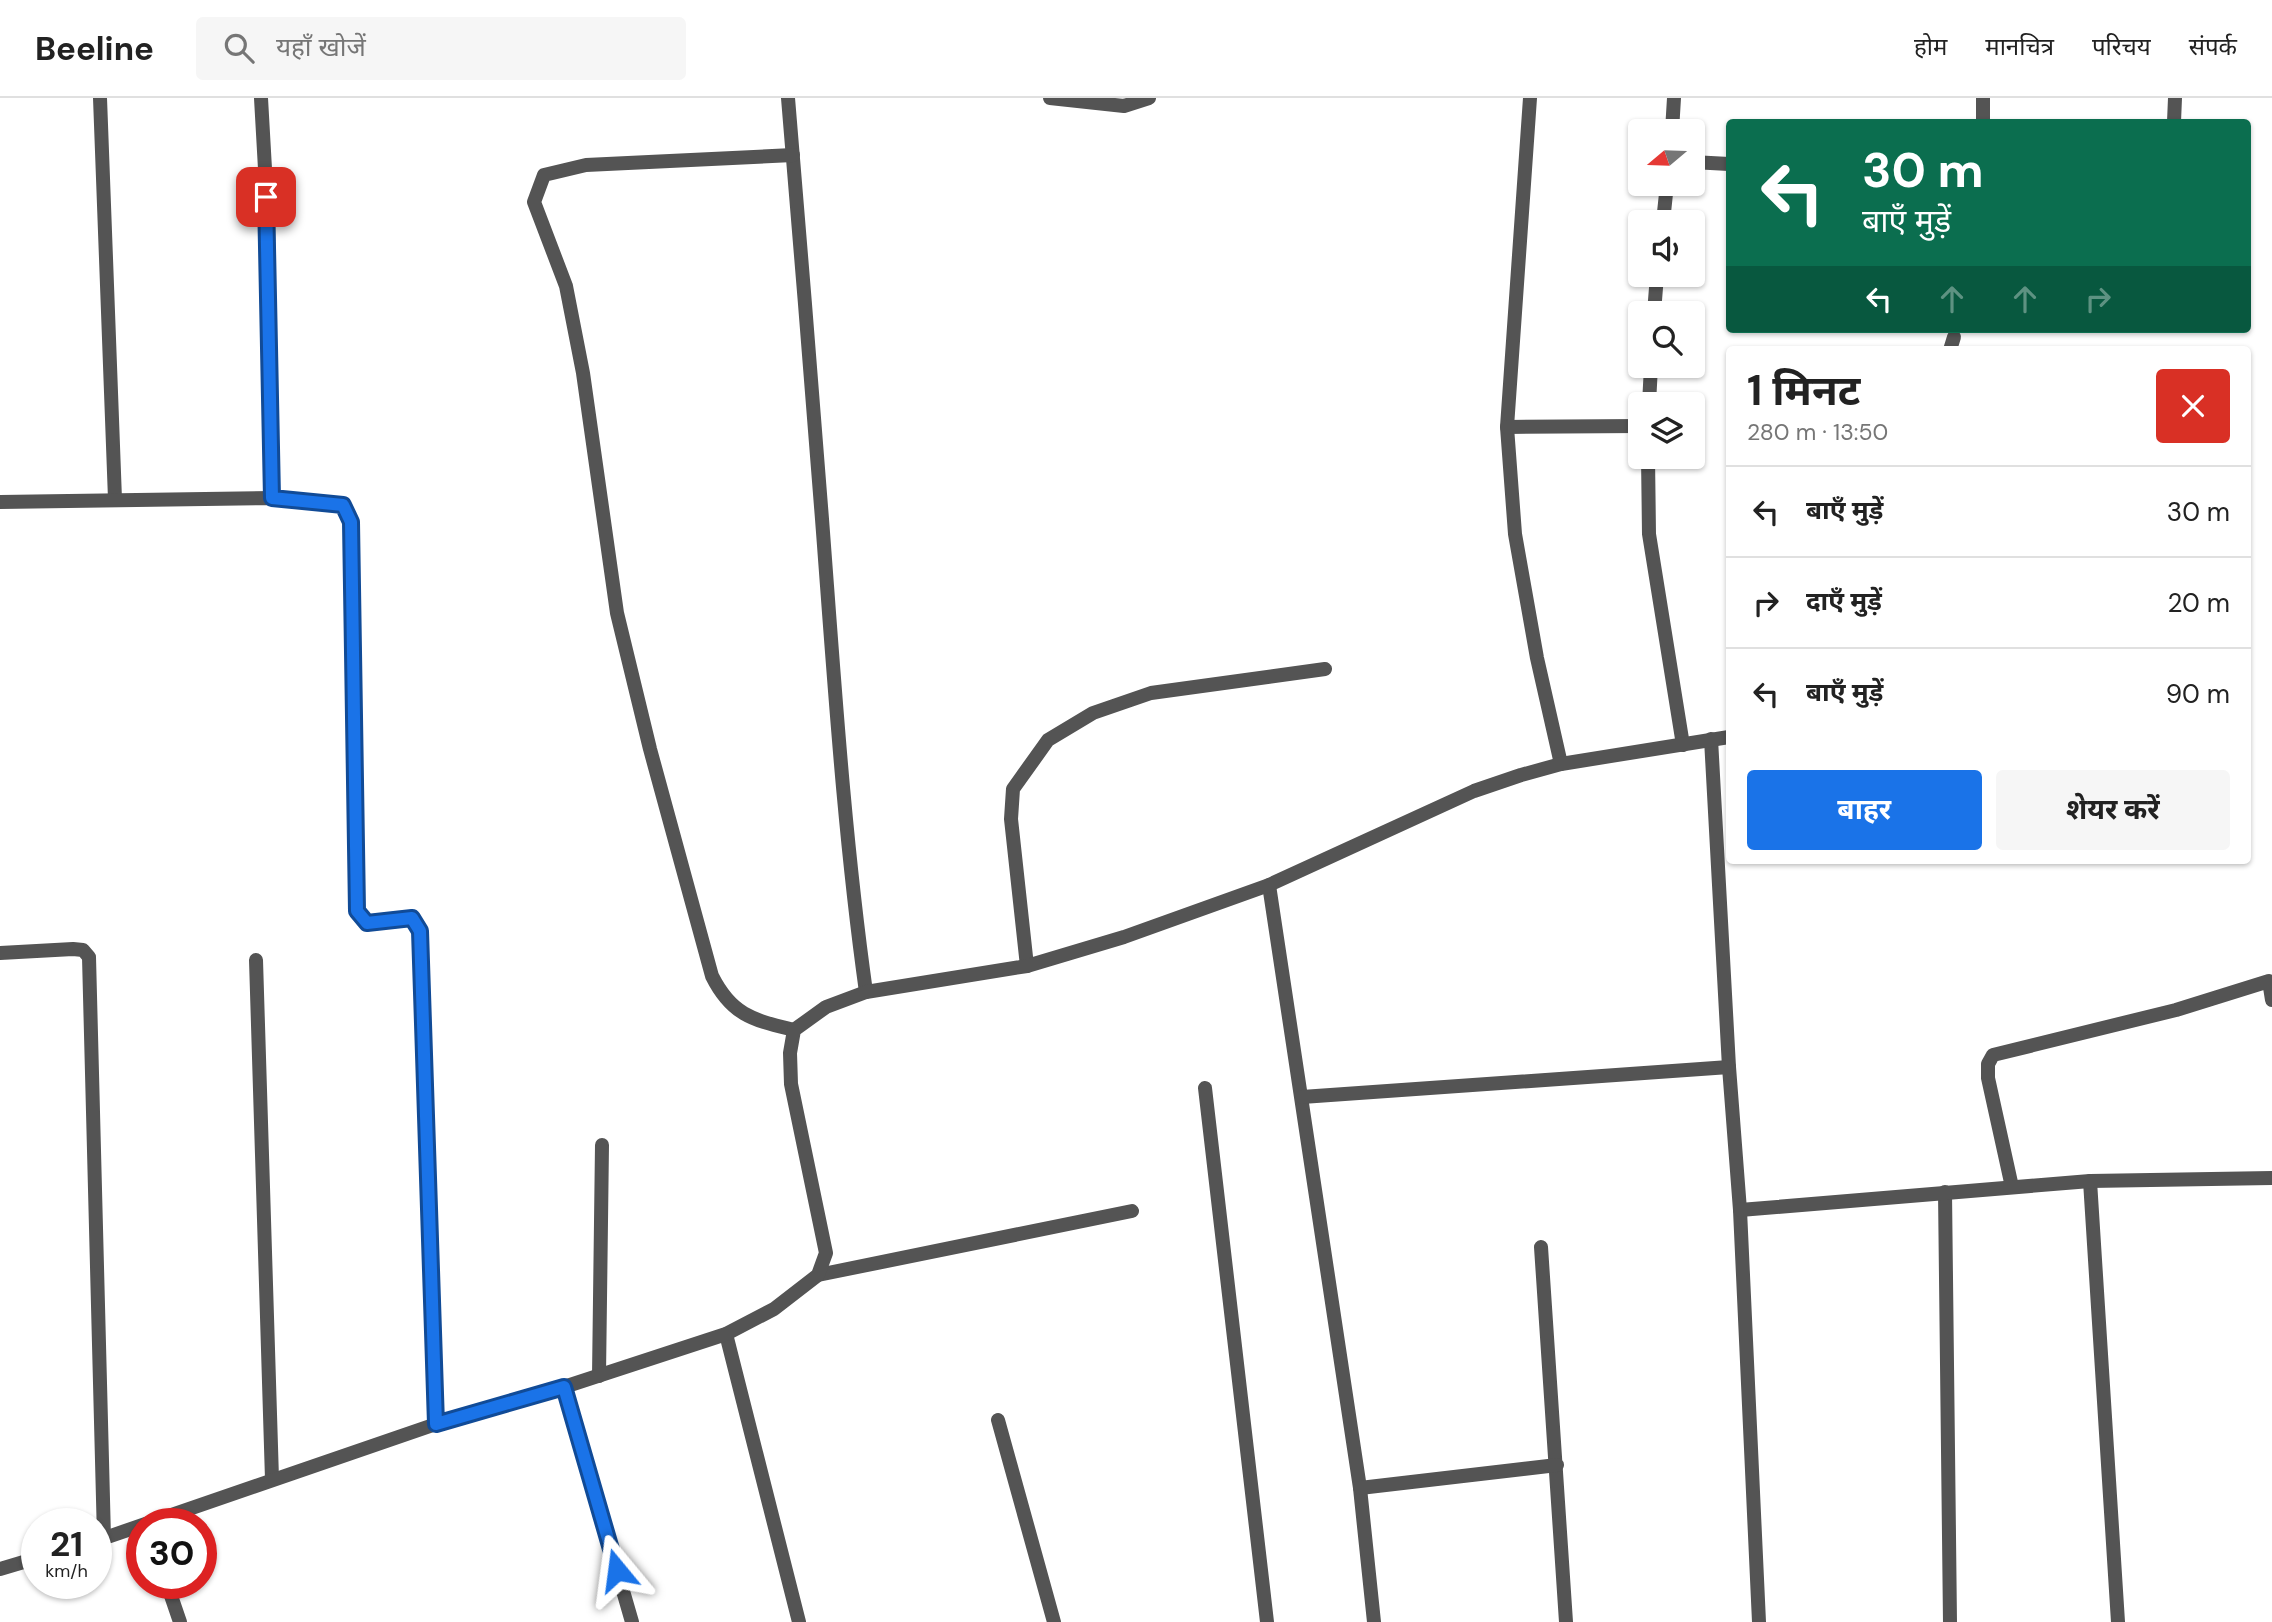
<!DOCTYPE html>
<html lang="hi">
<meta charset="utf-8">
<style>
:root{--surface:#fff;--page:#f6f6f6;--text:#222;--muted:#767676;--line:#e0e0e0;--accent:#1a73e8}
body{margin:0;font-family:"DM Sans","Noto Sans Devanagari",sans-serif;background:var(--page);color:var(--text);height:100vh;display:flex;flex-direction:column;font-size:26px;white-space:nowrap}
*{box-sizing:border-box;margin:0}
p{font-size:23px;color:var(--muted)}
.icon{flex:none;width:38px;height:38px;fill:none;stroke:currentColor;stroke-width:2;stroke-linecap:round;stroke-linejoin:round}
.map{position:relative;flex:1;overflow:hidden}
.panel{position:absolute;left:1726px;top:248px;width:525px;height:518px;display:flex;flex-direction:column;background:var(--surface);border-radius:7px;box-shadow:0 2px 5px #0004}
.panel>*{flex:none}
.top-card{position:absolute;left:1726px;top:21px;width:525px;height:214px;border-radius:7px;box-shadow:0 2px 5px #0004;background:#0b6e4f;color:#fff;overflow:hidden}
.needle{width:46px;rotate:251deg}
.controls{position:absolute;left:1628px;top:21px;display:grid;gap:14px}
.controls a{display:grid;place-items:center;width:77px;height:77px;border-radius:7px;background:var(--surface);box-shadow:0 2px 5px #0004;font-size:35px}
.speed{position:absolute;left:21px;top:1410px;display:flex;gap:14px;font-size:35px;font-weight:700;text-align:center}
.speed>*{display:grid;place-content:center;width:91px;height:91px;border-radius:50%;background:var(--surface);box-shadow:0 2px 5px #0004;line-height:1}
.speed small{font-size:18px;font-weight:400}
.speed .limit{border:10px solid #d22;background:#fff;color:#111}
.pin{position:absolute;display:grid;place-items:center;width:60px;height:60px;color:#fff;margin:-30px;border-radius:14px;box-shadow:0 4px 10px #0006}
.me{position:absolute;width:77px;margin:-38px;rotate:344deg;stroke-linejoin:round;filter:drop-shadow(0 0 5px #0008)}
.turn{display:flex;align-items:center;gap:24px;height:147px;padding:0 21px;font-size:32px}
.turn .icon{width:91px;height:91px;stroke-width:2.5}
.turn b{display:block;font-size:49px;line-height:60px}
.lanes{display:flex;align-items:center;height:66px;padding:0 21px;background:#0003;justify-content:center;gap:35px;direction:ltr}
.lanes .off{opacity:.35}
.round{display:grid;place-items:center;flex:none;width:74px;height:74px;border-radius:7px;background:var(--page)}
.headline{display:flex;align-items:center;justify-content:space-between;height:119px;padding:0 21px}
h1{font-size:42px;font-weight:700;line-height:52px}
.action{display:flex;gap:14px;margin-top:auto;padding:14px 21px}
.action a{flex:1;height:80px;border-radius:7px;background:var(--accent);color:#fff;font-size:28px;font-weight:700;line-height:80px;text-align:center}
.action a+a{background:var(--page);color:var(--text)}
ul{padding:0;list-style:none}
li{display:flex;align-items:center;gap:21px;height:91px;padding:0 21px;border-top:2px solid var(--line)}
li div{flex:1}
li b{display:block;font-size:26px}
li em{font-style:normal}
header{display:flex;align-items:center;gap:42px;box-sizing:border-box;height:98px;padding:0 35px;background:var(--surface);border-bottom:2px solid var(--line)}
header strong{font-size:33px}
nav{display:flex;gap:38px;margin-inline-start:auto;font-size:24px}
.search{width:490px;height:63px;background:var(--page);display:flex;align-items:center;gap:18px;box-sizing:border-box;padding:0 24px;border-radius:7px;color:var(--muted);font-size:26px}
.map>svg:first-child{display:block}
.lines{fill:none;stroke-linecap:round;stroke-linejoin:round}
.minor{stroke:#545454;stroke-width:14}
.route-casing{stroke:#114b97;stroke-width:18}
.route{stroke:#1a73e8;stroke-width:12}
</style>
<header>
<strong>Beeline</strong>
<div class="search"><svg class="icon" aria-label="search" viewBox="0 0 24 24"><circle cx="10" cy="10" r="6"/><path d="M15 15l6 6"/></svg>यहाँ खोजें</div>
<nav><a>होम</a><a>मानचित्र</a><a>परिचय</a><a>संपर्क</a></nav>
</header>
<div class="map">
<svg width="2272" height="1524" viewBox="0 0 2272 1524">
<rect width="100%" height="100%" fill="#fff"/>
<g class="lines">
<!-- minor -->
<g class="minor">
<path d="M100,0L115,401"/>
<path d="M261,0L268,124L272,400"/>
<path d="M788,0C799,140 812,281 822,421C834,579 844,737 866,894"/>
<path d="M1050,0L1124,8L1149,0"/>
<path d="M1530,0L1507,329L1515,436L1537,560L1561,666"/>
<path d="M1983,24V0"/>
<path d="M2174,24L2175,0"/>
<path d="M1672,33L1674,0"/>
<path d="M793,57L586,67L544,77L534,104L566,188L583,275L617,515L650,651L712,878C732,918 754,922 794,932"/>
<path d="M1692,64L1729,66"/>
<path d="M1663,124L1667,86"/>
<path d="M1654,215L1657,177"/>
<path d="M1950,252L1954,239"/>
<path d="M1649,306L1651,268"/>
<path d="M1507,329L1640,328"/>
<path d="M1648,359L1649,436L1683,647"/>
<path d="M0,404L272,400L343,407L350,424L352,441L357,813L367,825L412,820L420,833L436,1326"/>
<path d="M1711,641L1729,969L1740,1112L1759,1524"/>
<path d="M1269,787L1360,1390L1374,1524"/>
<path d="M0,855L73,851L83,852L89,859L104,1440"/>
<path d="M256,862L272,1381"/>
<path d="M1027,868L1011,721L1013,691L1048,642L1093,615L1151,595L1325,571"/>
<path d="M1205,990L1267,1524"/>
<path d="M1302,999L1729,969"/>
<path d="M2090,1083L2118,1524"/>
<path d="M2012,1089L1988,980V966L1993,957L2176,912L2269,883L2272,902"/>
<path d="M1945,1094L1950,1524"/>
<path d="M1740,1112L2090,1083L2272,1080"/>
<path d="M1541,1149L1566,1524"/>
<path d="M818,1177L1132,1113"/>
<path d="M726,1236L799,1524"/>
<path d="M599,1278L602,1047"/>
<path d="M564,1289L632,1524"/>
<path d="M998,1322L1054,1524"/>
<path d="M1360,1390L1557,1367"/>
<path d="M96,1443L436,1326L564,1289L726,1236L774,1211L818,1177L826,1155L791,986L790,955L794,932L826,909L866,894L1027,868L1124,839L1269,787L1474,693L1521,677L1561,666L1729,639"/>
<path d="M0,1471L37,1460"/>
<path d="M167,1486L180,1524"/>
</g>
</g>
<g class="lines">
<defs>
<path id="route" d="M266,99L272,400L343,407L351,424L357,813L367,825L412,820L420,833L436,1326L564,1289L617,1472"/>
</defs>
<!-- route casing -->
<use href="#route" class="route-casing"/>
<!-- route -->
<use href="#route" class="route"/>
</g>
</svg>
<div class="controls">
<a><svg class="needle" viewBox="-14 -14 28 28"><path d="M0-13l5 13h-10z" fill="#e53935"/><path d="M0 13l5-13h-10z" fill="#767676"/></svg></a>
<a><svg class="icon" aria-label="sound" viewBox="0 0 24 24"><path d="M4 9h4l5-4v14l-5-4H4zM17 9q2 3 0 6"/></svg></a>
<a><svg class="icon" aria-label="search" viewBox="0 0 24 24"><circle cx="10" cy="10" r="6"/><path d="M15 15l6 6"/></svg></a>
<a><svg class="icon" aria-label="layers" viewBox="0 0 24 24"><path d="M12 4l9 5-9 5-9-5zM3 14l9 5 9-5"/></svg></a>
</div>
<div class="speed"><div>21<small>km/h</small></div><div class="limit">30</div></div>
<div class="pin" style="left:266px;top:99px;background:#d93025"><svg class="icon" aria-label="arrive" viewBox="0 0 24 24"><path d="M6 21V4h12l-3 4 3 4H6"/></svg></div>
<svg class="me" style="left:617px;top:1472px" viewBox="-20 -20 40 40"><path d="M0-17L14 15 0 8-14 15z" fill="#1a73e8" stroke="#fff" stroke-width="4"/></svg>
<div class="top-card">
<div class="turn"><svg class="icon" aria-label="left" viewBox="0 0 24 24"><path d="M17 20v-9H6M10 6l-5 5 5 5"/></svg><div><b>30 m</b>बाएँ मुड़ें</div></div>
<div class="lanes"><svg class="icon" aria-label="left" viewBox="0 0 24 24"><path d="M17 20v-9H6M10 6l-5 5 5 5"/></svg><svg class="icon off" aria-label="ahead" viewBox="0 0 24 24"><path d="M12 20V5M6 11l6-6 6 6"/></svg><svg class="icon off" aria-label="ahead" viewBox="0 0 24 24"><path d="M12 20V5M6 11l6-6 6 6"/></svg><svg class="icon off" aria-label="right" viewBox="0 0 24 24"><path d="M7 20v-9h11M14 6l5 5-5 5"/></svg></div>
</div>
<section class="panel">
<div class="headline"><div><h1>1 मिनट</h1><p>280 m · 13:50</p></div><a class="round" style="background:#d93025;color:#fff"><svg class="icon" aria-label="close" viewBox="0 0 24 24"><path d="M6 6l12 12M18 6L6 18"/></svg></a></div>
<ul>
<li><svg class="icon" aria-label="left" viewBox="0 0 24 24"><path d="M17 20v-9H6M10 6l-5 5 5 5"/></svg><div><b>बाएँ मुड़ें</b></div><em>30 m</em></li>
<li><svg class="icon" aria-label="right" viewBox="0 0 24 24"><path d="M7 20v-9h11M14 6l5 5-5 5"/></svg><div><b>दाएँ मुड़ें</b></div><em>20 m</em></li>
<li><svg class="icon" aria-label="left" viewBox="0 0 24 24"><path d="M17 20v-9H6M10 6l-5 5 5 5"/></svg><div><b>बाएँ मुड़ें</b></div><em>90 m</em></li>
</ul>
<div class="action"><a>बाहर</a><a>शेयर करें</a></div>
</section>
</div>
